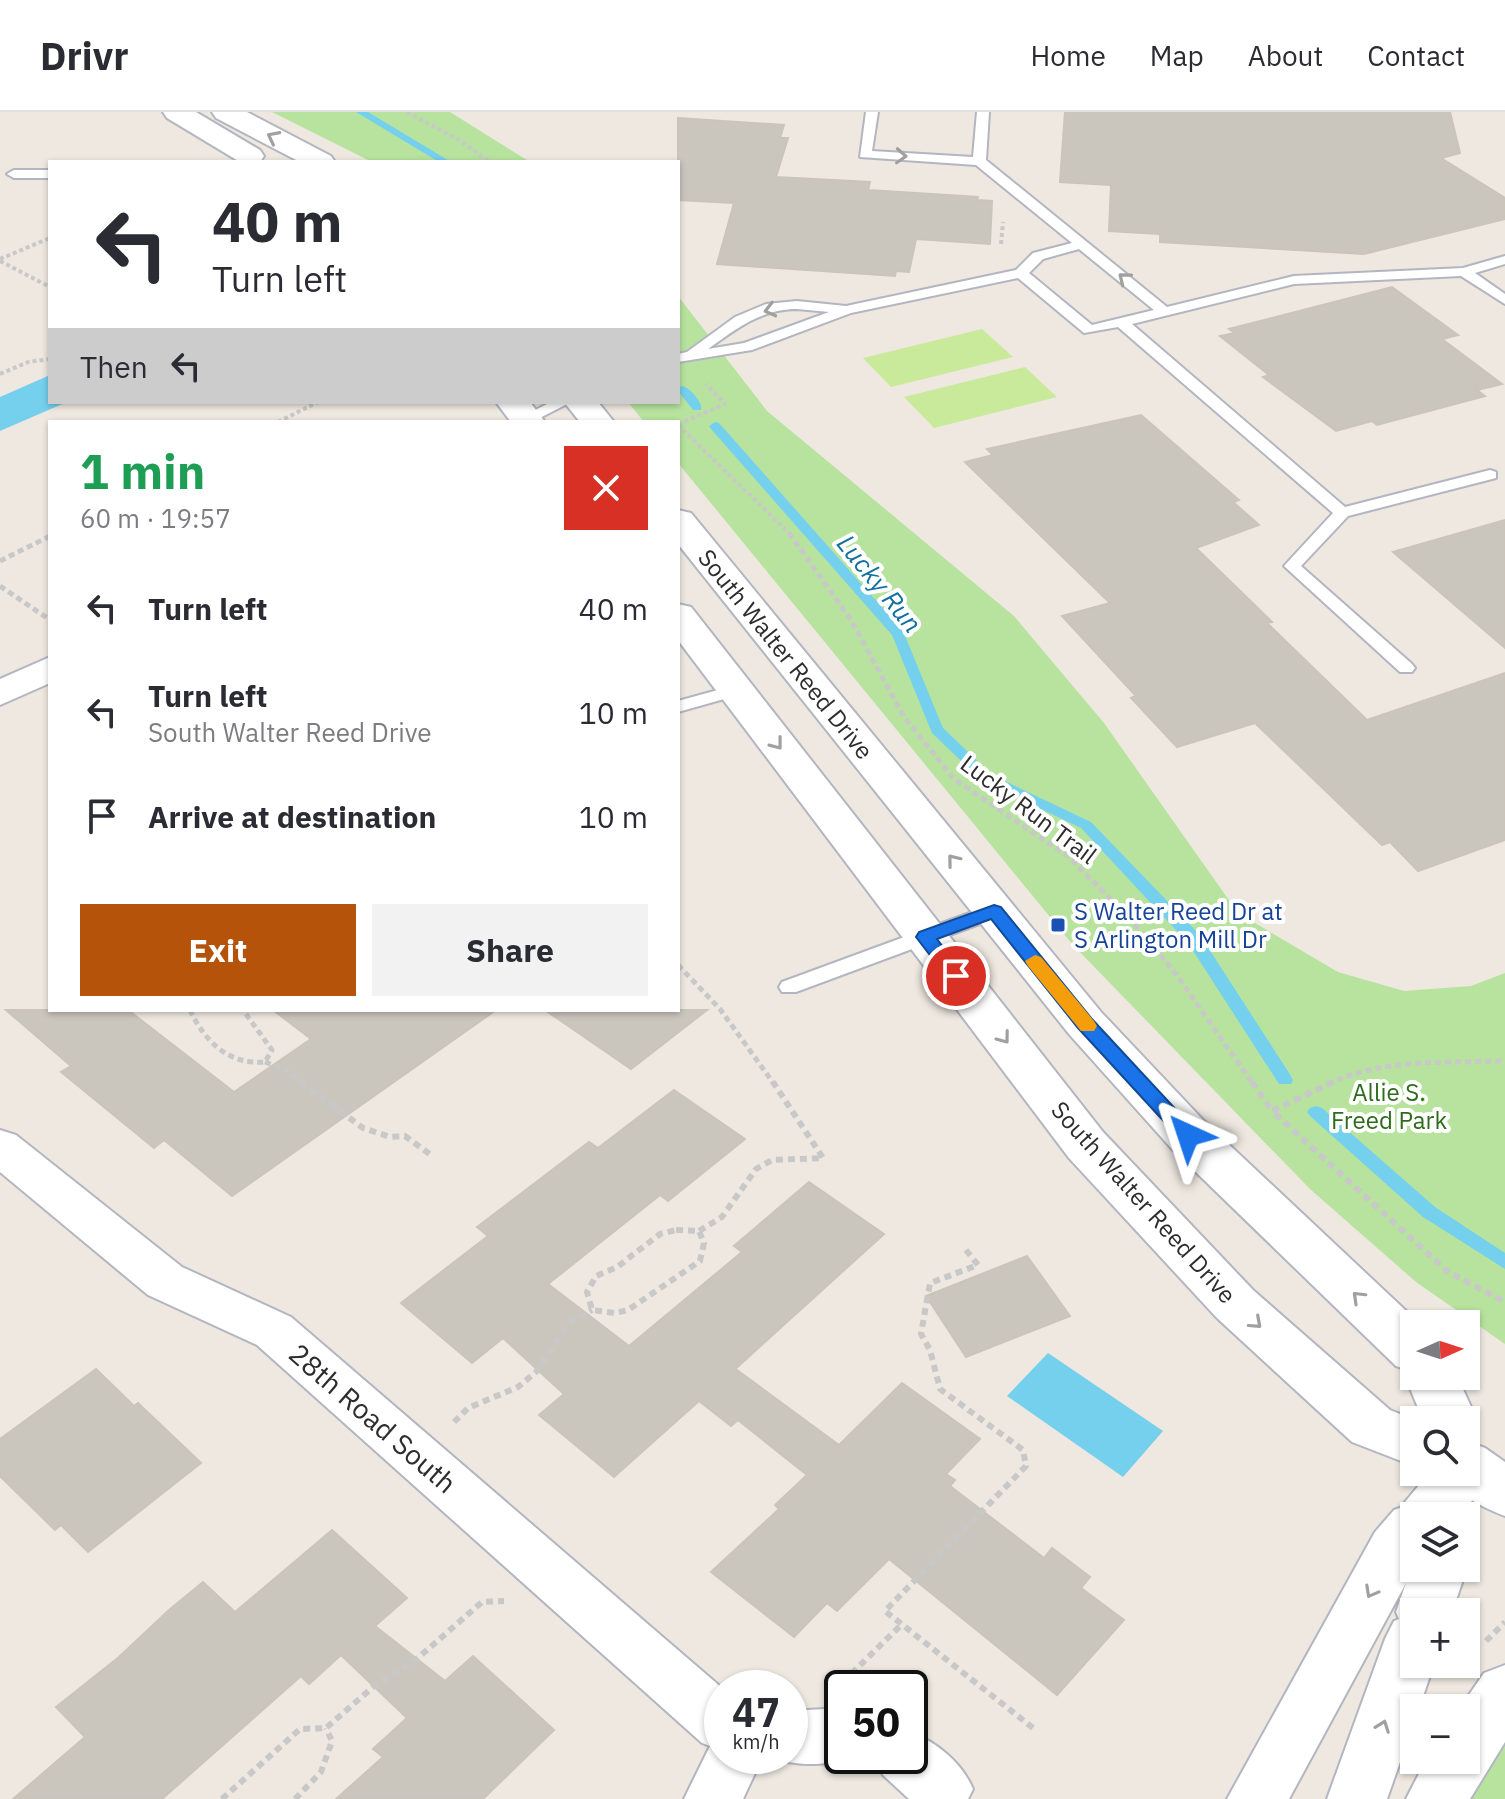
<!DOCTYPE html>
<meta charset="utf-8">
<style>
:root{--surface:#fff;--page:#f2f2f3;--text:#2b2b33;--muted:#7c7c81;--line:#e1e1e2;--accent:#b45309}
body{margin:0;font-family:"IBM Plex Sans",sans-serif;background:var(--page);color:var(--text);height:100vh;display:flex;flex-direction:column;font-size:30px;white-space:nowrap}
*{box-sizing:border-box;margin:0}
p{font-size:26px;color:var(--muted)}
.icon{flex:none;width:44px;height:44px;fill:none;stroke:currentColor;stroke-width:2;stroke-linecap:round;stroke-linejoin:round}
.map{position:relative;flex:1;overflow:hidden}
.side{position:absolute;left:48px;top:308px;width:632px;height:592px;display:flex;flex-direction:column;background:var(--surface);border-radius:0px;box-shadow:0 2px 6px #0004}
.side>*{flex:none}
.hud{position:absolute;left:48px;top:48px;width:632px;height:244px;border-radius:0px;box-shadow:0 2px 6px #0004;background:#fff;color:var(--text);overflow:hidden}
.needle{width:52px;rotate:87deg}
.tools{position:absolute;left:1400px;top:1198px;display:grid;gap:16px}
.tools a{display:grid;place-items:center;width:80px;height:80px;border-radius:0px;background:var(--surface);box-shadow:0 2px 6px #0004;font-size:40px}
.speed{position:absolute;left:704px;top:1558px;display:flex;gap:16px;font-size:40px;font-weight:700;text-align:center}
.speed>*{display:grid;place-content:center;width:104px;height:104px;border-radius:50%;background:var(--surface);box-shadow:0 2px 6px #0004;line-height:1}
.speed small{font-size:20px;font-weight:400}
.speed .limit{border:4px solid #111;border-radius:12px;background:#fff;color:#111}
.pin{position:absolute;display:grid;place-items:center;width:68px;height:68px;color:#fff;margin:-34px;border:4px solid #fff;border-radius:50%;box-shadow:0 2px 8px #0007}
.me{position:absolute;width:88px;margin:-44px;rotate:318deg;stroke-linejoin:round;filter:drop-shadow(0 0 6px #0008)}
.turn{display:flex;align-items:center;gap:28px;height:168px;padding:0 32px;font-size:36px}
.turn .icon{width:104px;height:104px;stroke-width:2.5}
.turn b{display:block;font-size:56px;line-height:68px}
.then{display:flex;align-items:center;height:76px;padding:0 32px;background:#0003;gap:16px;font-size:30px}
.round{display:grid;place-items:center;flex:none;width:84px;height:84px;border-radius:0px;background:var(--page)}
.head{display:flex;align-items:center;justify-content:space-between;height:136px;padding:0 32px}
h1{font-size:48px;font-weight:800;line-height:60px;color:#1e9e55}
.action{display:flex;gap:16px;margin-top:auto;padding:16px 32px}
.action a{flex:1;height:92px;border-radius:0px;background:var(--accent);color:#fff;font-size:32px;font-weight:800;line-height:92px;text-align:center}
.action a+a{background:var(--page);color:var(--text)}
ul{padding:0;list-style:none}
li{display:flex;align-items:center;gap:24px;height:104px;padding:0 32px}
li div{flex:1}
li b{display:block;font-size:30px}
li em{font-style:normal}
header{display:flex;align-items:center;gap:48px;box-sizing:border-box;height:112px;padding:0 40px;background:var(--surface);border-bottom:2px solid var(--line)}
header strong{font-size:38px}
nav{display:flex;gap:44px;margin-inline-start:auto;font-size:28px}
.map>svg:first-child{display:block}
.green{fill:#b7e39e}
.pitch{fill:#c9ea9a}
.water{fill:#75d0ee}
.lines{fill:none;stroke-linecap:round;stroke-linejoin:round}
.stream{fill:#75d0ee;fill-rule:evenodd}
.building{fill:#cac6be;stroke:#cac4b9;stroke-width:2}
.service-casing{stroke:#b3b6c0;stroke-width:4}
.minor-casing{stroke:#b3b6c0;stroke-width:4}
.tertiary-casing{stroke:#b3b6c0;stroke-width:4}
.secondary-casing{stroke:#b3b6c0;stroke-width:4}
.path-far2{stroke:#c8c8c8;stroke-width:4;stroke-dasharray:4 3;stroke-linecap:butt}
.path-far1{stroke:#c8c8c8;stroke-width:5;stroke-dasharray:6 4;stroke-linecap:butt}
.path{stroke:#c8c8c8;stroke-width:6;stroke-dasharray:7 5;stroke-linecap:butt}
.service{fill:#fff;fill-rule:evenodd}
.minor{fill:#fff;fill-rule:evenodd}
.tertiary{fill:#fff;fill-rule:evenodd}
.secondary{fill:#fff;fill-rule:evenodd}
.oneway{stroke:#a0a0a0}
.route{fill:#1a73e8;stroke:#114b97;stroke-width:2}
.slow{fill:#f59e0b}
.transit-dot{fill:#1a4fb4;stroke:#fff;stroke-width:3}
.labels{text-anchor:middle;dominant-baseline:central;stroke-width:8;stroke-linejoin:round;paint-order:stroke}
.street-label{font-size:24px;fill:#2d2d2d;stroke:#fff}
.transit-label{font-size:24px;fill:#164399;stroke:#fff;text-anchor:start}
.park-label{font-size:24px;fill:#2e6b1c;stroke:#fff}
.water-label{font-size:26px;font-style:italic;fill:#10709e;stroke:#fff}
.near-street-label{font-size:28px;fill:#2d2d2d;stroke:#fff}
</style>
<header>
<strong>Drivr</strong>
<nav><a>Home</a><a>Map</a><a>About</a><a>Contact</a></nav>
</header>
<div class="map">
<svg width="1505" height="1687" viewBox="0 0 1505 1687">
<rect width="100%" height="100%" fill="#eee8e0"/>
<!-- green -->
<g class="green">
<path d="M272,0H450L530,50H372Z"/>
<path d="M678,184L767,299L1014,504L1104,611L1238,801L1338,860L1404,879L1471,874L1505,861V1232L1416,1170L1310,1077L1073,833L678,351V310H644L628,290H678Z"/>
<path d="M1505,1627V1687H1464Z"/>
</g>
<!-- pitch -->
<g class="pitch">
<path d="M982,217L1013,245L891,275L863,246Z"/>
<path d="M1025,255L1057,285L934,316L904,285Z"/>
</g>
<!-- water -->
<g class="water">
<path d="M50,263V290H67L0,319V285Z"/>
<path d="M1048,1241L1163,1319L1123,1365L1007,1284Z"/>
</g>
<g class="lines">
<!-- stream -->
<g class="stream">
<path d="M356,0H368L451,50H439Z"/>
<path d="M683,274C691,277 703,291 701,298H693L678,279L679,275Z"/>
<path d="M715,310L719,311L903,519L943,616L992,663L1091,710L1200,823L1291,964L1293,968L1291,972H1279L1188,831L1081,716L982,669L932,621L892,523L711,317L709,314Z"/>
<path d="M1316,994L1322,996L1435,1095L1505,1141V1157L1423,1105L1310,1004L1307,1000L1310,996Z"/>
</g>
</g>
<!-- building -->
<g class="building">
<path d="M1065,0H1450L1460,41L1441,46L1505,86V107L1364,142L1160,130V122L1109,119L1111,73L1060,70Z"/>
<path d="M678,6L784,13L780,26H788L776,65L870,70L868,78L978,85L977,88L992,89L990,132L916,127L909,160L896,159L895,164L717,152L734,91L678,88Z"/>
<path d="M1392,175L1458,223L1442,227L1502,272L1477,278L1485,284L1377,313L1372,309L1336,319L1263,265L1269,263L1220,224L1235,221L1229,217Z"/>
<path d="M1141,303L1239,388L1233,390L1259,413L1196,436L1272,510L1267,511L1367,608L1505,561V728L1418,759L1390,730L1382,733L1255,611L1177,635L1131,586L1136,584L1062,504L1110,491L965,350L993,343L987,337Z"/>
<path d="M1505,408V536L1393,440Z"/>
<path d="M6,898H128L234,980L311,927L273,898H496L232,1084L164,1028L154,1036L61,960L71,954Z"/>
<path d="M545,898H707L631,957Z"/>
<path d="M674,978L745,1027L668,1089L660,1083L548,1172L629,1234L742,1140L734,1134L809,1070L884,1122L733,1259L737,1258L839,1333L902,1271L980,1327L946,1362L955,1368L950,1374L1044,1446L1052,1436L1090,1465L1081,1476L1124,1508L1057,1583L889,1447L837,1499L827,1491L794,1525L711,1460L779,1397L775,1393L807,1363L738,1308L731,1314L699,1289L614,1365L539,1303L564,1282L503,1226L472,1251L401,1191L488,1124L477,1115L589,1030L598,1036Z"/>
<path d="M1027,1144L1070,1204L966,1245L926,1184Z"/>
<path d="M96,1257L134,1294L138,1291L201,1351L88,1440L61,1413L55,1418L0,1364V1327Z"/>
<path d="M332,1418L407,1486L375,1514L445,1569L473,1544L554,1618L483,1687H336L383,1645L373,1637L407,1606L341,1543L309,1572L301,1564L162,1687H13L85,1625L56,1595L119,1545L169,1498L203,1470L235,1500Z"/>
</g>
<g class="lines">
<defs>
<g id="service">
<path d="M866,0H878L872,39L973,45L977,0H989L986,48L1167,195L1294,164L1463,156L1505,144V152L1475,161L1505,182V192L1461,164L1294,172L1132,212L1345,395L1490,358L1496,360V366L1348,404L1301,454L1412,552L1415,556L1412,560H1400L1284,454L1333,401L1118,215L1084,221L1018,166L851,201L752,238L678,250V242L687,240L735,205L766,192L797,189L846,194L1016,158L1033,141L1072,131L976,53L860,45ZM1079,137L1154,198L1092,213L1029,161L1043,147ZM797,197L829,200L744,231L708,237C736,217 761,197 797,197Z"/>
<path d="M50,58V66H14L7,62L14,58Z"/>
<path d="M551,290H571L532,310H520L518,307Z"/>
<path d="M736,573L742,574L745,578L742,582L678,600V589Z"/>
<path d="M994,792L1001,794L1004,799L1001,804L796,880H782L779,875L782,870Z"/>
</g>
<g id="minor">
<path d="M50,545V571L0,593V567Z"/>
<path d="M0,1018L16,1023L182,1155L291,1205L722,1576V1644H763L743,1687H684L710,1634L702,1631L257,1233L148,1183L0,1060Z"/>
<path d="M842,1596V1644H856C829,1654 797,1655 770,1645L790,1644V1599Z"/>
<path d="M910,1620C937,1630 962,1651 973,1677L968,1687H909L883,1663L874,1644H910Z"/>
</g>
<path id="tertiary" d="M1466,1338L1483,1344L1491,1360L1483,1376L1459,1404H1414V1456H1467L1452,1500H1414V1552H1434L1419,1596H1414V1610L1387,1687H1327L1385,1527L1394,1509L1399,1507L1396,1500L1406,1471L1289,1687H1227L1375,1420L1394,1398L1400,1396L1430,1360H1466Z"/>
<g id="secondary">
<path d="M163,0H196L260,38L264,44L260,50H240L167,6Z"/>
<path d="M212,0H247L331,44L335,50H300L216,6Z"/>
<path d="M496,290H530L545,310H511Z"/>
<path d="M564,290H598L614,310H580Z"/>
<path d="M678,398L691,401L1101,900L1205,1010L1420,1212H1414V1264H1457L1477,1308L1469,1324L1466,1325V1308H1423L1405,1264L1408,1258L1396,1254L1171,1036L1069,922L678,432Z"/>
<path d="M678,492L691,495L1103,1020L1253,1178L1390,1298L1415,1308L1414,1354L1352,1330L1217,1206L1069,1046L678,528Z"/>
<path d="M1466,1329L1485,1336L1505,1350V1404C1484,1396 1453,1381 1443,1360H1466Z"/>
<path d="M1505,1553V1630L1470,1687H1406L1426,1648H1466V1596H1460L1484,1561Z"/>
</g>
</defs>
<!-- service casing -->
<use href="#service" class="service-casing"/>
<!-- minor casing -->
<use href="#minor" class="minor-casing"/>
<!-- tertiary casing -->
<use href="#tertiary" class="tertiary-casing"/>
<!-- secondary casing -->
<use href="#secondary" class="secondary-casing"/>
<!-- path-far2 -->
<g class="path-far2">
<path d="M407,0L459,28L490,50"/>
<path d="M1001,132L1003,110"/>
<path d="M0,147L50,126"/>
<path d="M0,149L50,175"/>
<path d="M0,262L28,250L50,247"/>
<path d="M278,310L318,290"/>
<path d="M678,312L725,292L706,272"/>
<path d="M678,313L791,423"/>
</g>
<!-- path-far1 -->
<g class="path-far1">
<path d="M789,421L851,508L904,605L954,667L1069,745L1132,809L1176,862L1253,972"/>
<path d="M0,449L50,424"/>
<path d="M0,474L50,508"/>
<path d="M678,853L720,897L774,972"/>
<path d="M190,898C205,930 229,953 265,950L272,938L243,898"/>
<path d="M265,950L287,958L304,972"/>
<path d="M1328,972C1382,946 1447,951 1505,949"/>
</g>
<!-- path -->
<g class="path">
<path d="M301,970L363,1016L390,1025L405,1024L431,1043"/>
<path d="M1252,970L1272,999"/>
<path d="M1333,970L1272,999L1447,1159L1505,1190"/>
<path d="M676,1118L699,1119L704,1131L700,1149L628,1198L615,1201L592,1198L587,1180L596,1164L617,1155L660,1122Z"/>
<path d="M699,1119L722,1105L756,1057L772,1048L823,1046L773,970"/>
<path d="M966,1138L978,1153L930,1171L921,1222L930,1238L940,1277L1023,1338L1026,1354L885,1499L1033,1616"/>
<path d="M454,1310L468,1296L518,1275L536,1260L569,1211L592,1198"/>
<path d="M1486,1529L1505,1510"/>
<path d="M843,1570L902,1512"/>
<path d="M222,1687L300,1617L326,1616L373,1575L411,1552L482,1490L504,1489"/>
<path d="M295,1687L321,1660L332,1629L326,1616"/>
</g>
<!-- service -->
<use href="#service" class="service"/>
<!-- minor -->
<use href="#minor" class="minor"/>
<!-- tertiary -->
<use href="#tertiary" class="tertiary"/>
<!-- secondary -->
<use href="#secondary" class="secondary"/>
</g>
<!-- one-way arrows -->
<defs><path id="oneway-chevron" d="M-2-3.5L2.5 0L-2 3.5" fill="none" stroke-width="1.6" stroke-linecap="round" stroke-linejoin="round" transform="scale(2)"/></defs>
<g class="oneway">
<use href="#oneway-chevron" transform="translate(273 25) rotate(-153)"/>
<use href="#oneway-chevron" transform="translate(901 44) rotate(3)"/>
<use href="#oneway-chevron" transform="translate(1124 166) rotate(-141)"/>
<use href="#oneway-chevron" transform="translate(770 198) rotate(166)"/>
<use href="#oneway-chevron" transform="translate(777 632) rotate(52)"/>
<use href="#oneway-chevron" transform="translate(953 748) rotate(-129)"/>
<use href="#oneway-chevron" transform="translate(1004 926) rotate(53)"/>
<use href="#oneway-chevron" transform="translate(1358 1185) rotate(-136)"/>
<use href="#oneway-chevron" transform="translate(1256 1211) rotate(42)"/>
<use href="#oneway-chevron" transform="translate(1371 1480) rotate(119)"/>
<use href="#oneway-chevron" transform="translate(1383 1614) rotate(-70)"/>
</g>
<!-- route -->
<path class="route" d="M994,793L1001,795L1091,906L1195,1018L1198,1023L1195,1028H1181L1078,916L991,807L937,827L965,864L956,870L949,868L916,825L919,820Z"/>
<!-- slow -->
<path class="slow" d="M1035,843L1041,845L1094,909L1097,914L1094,919H1081L1028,854L1025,849Z"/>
<!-- markers -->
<rect class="transit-dot" x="1050" y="805" width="16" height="16" rx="4"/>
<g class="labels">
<!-- street labels -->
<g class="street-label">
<text transform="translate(786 542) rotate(51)">South Walter Reed Drive</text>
<text transform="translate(1029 697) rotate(37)">Lucky Run Trail</text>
<text transform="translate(1144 1090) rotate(48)">South Walter Reed Drive</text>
</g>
<!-- transit labels -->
<g class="transit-label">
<text x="1074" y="799">S Walter Reed Dr at<tspan x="1074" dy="28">S Arlington Mill Dr</tspan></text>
</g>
<!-- park labels -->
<g class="park-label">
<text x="1389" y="980">Allie S.<tspan x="1389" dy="28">Freed Park</tspan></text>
</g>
<!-- water labels -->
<g class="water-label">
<text transform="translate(880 471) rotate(51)">Lucky Run</text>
</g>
<!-- near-street labels -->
<g class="near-street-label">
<text transform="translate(373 1306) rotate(41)">28th Road South</text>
</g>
</g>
</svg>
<div class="tools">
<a><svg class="needle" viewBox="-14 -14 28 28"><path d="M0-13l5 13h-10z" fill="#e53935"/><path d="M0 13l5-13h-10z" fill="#7c7c81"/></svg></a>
<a><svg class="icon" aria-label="search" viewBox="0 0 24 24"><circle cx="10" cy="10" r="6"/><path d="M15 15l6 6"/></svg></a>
<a><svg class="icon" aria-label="layers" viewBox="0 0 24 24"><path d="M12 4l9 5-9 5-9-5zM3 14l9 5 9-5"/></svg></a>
<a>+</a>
<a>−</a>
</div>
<div class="speed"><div>47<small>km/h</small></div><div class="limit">50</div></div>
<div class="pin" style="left:956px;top:864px;background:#d93025"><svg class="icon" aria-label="arrive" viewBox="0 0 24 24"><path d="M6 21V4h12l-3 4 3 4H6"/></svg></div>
<svg class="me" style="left:1188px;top:1023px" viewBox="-20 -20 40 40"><path d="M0-17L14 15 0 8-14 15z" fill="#1a73e8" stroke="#fff" stroke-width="4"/></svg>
<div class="hud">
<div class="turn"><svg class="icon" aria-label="left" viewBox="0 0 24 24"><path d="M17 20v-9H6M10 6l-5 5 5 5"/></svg><div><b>40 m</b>Turn left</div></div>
<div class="then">Then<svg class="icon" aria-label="left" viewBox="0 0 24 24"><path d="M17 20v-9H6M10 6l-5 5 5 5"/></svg></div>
</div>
<section class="side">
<div class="head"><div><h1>1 min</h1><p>60 m · 19:57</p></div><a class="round" style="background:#d93025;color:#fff"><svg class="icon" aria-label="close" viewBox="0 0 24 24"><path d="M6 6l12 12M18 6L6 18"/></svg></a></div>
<ul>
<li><svg class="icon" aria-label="left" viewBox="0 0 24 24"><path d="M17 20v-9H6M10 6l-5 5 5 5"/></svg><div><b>Turn left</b></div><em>40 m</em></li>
<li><svg class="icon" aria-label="left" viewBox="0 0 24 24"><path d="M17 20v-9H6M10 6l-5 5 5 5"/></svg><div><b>Turn left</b><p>South Walter Reed Drive</p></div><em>10 m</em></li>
<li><svg class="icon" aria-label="arrive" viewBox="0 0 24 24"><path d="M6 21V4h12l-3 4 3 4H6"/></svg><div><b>Arrive at destination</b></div><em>10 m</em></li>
</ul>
<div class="action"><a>Exit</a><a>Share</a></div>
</section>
</div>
